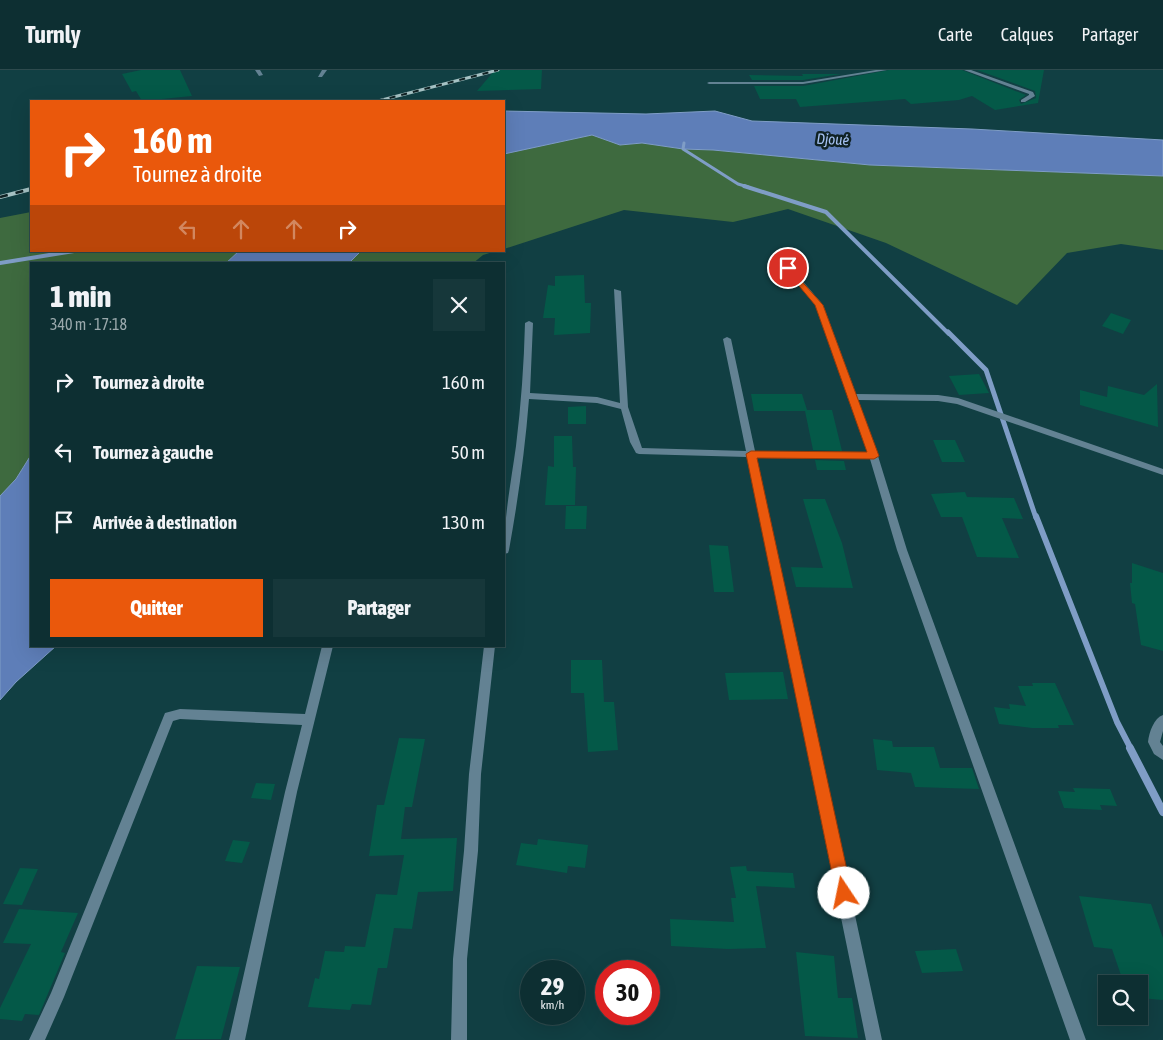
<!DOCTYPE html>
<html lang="fr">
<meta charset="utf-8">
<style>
:root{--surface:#0d2f32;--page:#16373a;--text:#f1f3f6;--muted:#9aa9ac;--line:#2d4a4d;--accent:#ea580c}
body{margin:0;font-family:"Asap Condensed",sans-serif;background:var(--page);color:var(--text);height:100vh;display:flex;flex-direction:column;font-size:19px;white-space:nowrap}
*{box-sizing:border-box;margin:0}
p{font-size:16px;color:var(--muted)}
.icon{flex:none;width:28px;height:28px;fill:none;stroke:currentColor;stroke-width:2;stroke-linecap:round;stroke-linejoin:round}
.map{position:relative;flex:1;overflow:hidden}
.details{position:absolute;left:30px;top:192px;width:475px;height:385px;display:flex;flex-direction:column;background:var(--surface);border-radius:0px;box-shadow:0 5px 20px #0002,0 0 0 1px var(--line)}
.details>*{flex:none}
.guide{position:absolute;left:30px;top:30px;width:475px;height:152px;border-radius:0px;box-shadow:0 5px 20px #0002,0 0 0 1px var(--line);background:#ea580c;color:#fff;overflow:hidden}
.tools{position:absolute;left:1098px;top:905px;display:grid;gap:10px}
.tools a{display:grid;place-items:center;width:50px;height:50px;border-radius:0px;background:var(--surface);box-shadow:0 5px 20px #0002,0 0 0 1px var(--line);font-size:25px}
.speed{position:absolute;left:520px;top:890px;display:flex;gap:10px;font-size:25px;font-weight:700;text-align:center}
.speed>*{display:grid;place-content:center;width:65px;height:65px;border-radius:50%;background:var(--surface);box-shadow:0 5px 20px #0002,0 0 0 1px var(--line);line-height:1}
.speed small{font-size:12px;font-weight:400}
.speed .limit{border:8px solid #d22;background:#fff;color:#111}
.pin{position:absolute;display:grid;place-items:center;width:42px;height:42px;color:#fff;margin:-21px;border:2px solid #fff;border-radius:50%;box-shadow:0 1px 5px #0007}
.me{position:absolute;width:55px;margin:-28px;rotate:349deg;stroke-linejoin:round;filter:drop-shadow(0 0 4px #0008)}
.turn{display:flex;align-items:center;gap:18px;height:105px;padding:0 20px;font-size:22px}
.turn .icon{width:65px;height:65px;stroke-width:2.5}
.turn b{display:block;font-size:35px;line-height:42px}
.lanes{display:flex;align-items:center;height:48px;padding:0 20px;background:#0003;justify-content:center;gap:25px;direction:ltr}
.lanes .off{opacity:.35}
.round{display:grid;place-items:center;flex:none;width:52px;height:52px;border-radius:0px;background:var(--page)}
.head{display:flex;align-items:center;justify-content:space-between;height:85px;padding:0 20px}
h1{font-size:30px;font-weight:800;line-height:38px}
.cta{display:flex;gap:10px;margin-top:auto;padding:10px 20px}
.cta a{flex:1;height:58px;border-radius:0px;background:var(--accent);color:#fff;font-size:20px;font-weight:800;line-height:58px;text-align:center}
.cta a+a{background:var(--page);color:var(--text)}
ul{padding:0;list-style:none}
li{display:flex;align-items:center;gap:15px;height:70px;padding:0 20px}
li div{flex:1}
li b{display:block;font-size:19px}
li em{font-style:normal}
header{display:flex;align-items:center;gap:30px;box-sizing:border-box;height:70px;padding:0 25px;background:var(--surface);border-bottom:1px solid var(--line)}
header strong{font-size:24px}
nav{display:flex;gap:28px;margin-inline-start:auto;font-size:18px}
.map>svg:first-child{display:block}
.green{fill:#3e6a3f}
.water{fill:#5e7eb8;stroke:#7f9dc6}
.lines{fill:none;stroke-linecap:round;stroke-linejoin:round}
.stream-far4{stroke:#7f9dc6;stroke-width:3}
.stream-far3{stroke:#7f9dc6;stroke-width:4}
.stream-far2{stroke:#7f9dc6;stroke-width:5}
.stream-far1{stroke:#7f9dc6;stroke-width:6}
.stream{stroke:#7f9dc6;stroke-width:8}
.building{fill:#045948}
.minor{fill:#638293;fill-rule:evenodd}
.rail-far1-casing{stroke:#a6c2c4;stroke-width:3}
.rail-casing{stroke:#a6c2c4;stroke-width:4}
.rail-far1{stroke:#102224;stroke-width:2;stroke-dasharray:6;stroke-linecap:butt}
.rail{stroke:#102224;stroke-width:2.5;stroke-dasharray:8;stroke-linecap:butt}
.route{fill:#ea580c;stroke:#983908}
.labels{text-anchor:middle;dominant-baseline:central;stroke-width:5;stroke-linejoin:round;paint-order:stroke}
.far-water-label{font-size:15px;font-style:italic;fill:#a6c2f3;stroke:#102224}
</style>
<header>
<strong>Turnly</strong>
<nav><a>Carte</a><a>Calques</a><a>Partager</a></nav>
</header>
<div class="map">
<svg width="1163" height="970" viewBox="0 0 1163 970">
<rect width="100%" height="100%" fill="#113f43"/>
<!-- green -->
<g class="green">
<path d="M592,65L620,75L642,73L683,79L713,80L870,95L1163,106V180L1121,174L1067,183L1017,235L886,173L788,139L733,152L624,140L504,179V84Z"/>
<path d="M31,142V181H239L225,194H31V385L16,409L0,426V148Z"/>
<path d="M361,181H496L483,185L472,194H348Z"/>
</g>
<!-- water -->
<g class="water">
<path d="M504,41L646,44L715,41L752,51L972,59L1163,70V106L870,95L713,80L683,79L642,73L620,75L592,65L504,84Z"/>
<path d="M239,181H361L348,194H225Z"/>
<path d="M31,385V576H56L16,612L0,630V426L16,409Z"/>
</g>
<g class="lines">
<!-- stream-far4 -->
<path class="stream-far4" d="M684,73L683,79L738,114L748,117"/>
<!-- stream-far3 -->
<g class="stream-far3">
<path d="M744,116L826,142L949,264"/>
<path d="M0,193L74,181"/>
</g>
<!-- stream-far2 -->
<path class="stream-far2" d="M948,262L986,300L1036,448"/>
<!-- stream-far1 -->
<path class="stream-far1" d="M1036,446L1117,652L1131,679"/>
<!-- stream -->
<path class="stream" d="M1130,678L1163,742"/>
</g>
<!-- building -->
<g class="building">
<path d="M141,0H180L192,26L142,31L136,21L132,22L122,4Z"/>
<path d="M495,0H542L541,19L477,21Z"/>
<path d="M889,0H962L1026,25L1019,30L1021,34L1036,28L1035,21L977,0H1044L1038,33L995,40L972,26L959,30L911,34L905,29L800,37L796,29H760L754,16H803Z"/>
<path d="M802,4H841L803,10H752L749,5L803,6Z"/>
<path d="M584,205L585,233H591L590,263L554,265L555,248H543L548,215L555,216V206Z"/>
<path d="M1111,243L1131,250L1123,264L1102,256Z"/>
<path d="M979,304L989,323L959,325L949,306Z"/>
<path d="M1157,314L1158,357L1080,335V320L1107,327L1108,316L1144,325Z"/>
<path d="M751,324H802L807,340H832L842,381L813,380L805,341H754Z"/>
<path d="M586,336V354H568V337Z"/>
<path d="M554,366H572L573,397H576L575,435H545L548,396L554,397Z"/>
<path d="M933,370H955L965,392H942Z"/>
<path d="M815,390L844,391L846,400H817Z"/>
<path d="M965,422L967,427L1014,428L1023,449L1002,448L1019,488L977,487L962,447H941L931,424Z"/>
<path d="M803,429H825L842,473L853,518L796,517L791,497L823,498Z"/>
<path d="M566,436H587L586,459H565Z"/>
<path d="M709,475L728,476L734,522H714Z"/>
<path d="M1132,493L1163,503V581L1141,575L1135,534L1132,533L1130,513H1132Z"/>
<path d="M571,590H602L604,632H614L618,680L588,682L584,623H571Z"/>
<path d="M783,602L788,629L729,630L725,603Z"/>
<path d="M1032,613H1055L1074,655H1058L1059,658H1032L999,654L994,637L1010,639L1009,634L1026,636L1018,616H1033Z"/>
<path d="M399,668L425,669L412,737H405L401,769L457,768L453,821L418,822L412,859L394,858L387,898H378L371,935L352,934L350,940L308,937L315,908L319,909L325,881L344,882L345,876L365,877L376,824L397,825L404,785L369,786L377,735H384Z"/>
<path d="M873,669L892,671L893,677H934L940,698H972L979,719L915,717L911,703L877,700Z"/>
<path d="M256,713L275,714L271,730L251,728Z"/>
<path d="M1073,718L1110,719L1117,736L1100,735L1102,740L1064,738L1058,721L1075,722Z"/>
<path d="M538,769L588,775L585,798L568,796L567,803L516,795L521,773L537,775Z"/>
<path d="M233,770L250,772L242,793L225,791Z"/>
<path d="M746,796L747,801L793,803L795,818L756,816L766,878L728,879L671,876L670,849L734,852L731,828H736L730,797Z"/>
<path d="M20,798L38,799L22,835L3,834Z"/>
<path d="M1079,826L1151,834L1163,868V930L1139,928V914H1124L1112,879L1094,877Z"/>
<path d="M19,839L78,843L61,882L65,883L39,945L25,944L22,951L0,949V938L31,874L3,873Z"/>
<path d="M956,879L963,901L922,903L915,881Z"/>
<path d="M796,882L834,886L838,928H852L858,968L805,966Z"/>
<path d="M197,896L240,897L221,969H175Z"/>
</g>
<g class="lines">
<!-- minor -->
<g class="minor">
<path d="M255,0H260L263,5L259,6Z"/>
<path d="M322,0H327L322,7H318Z"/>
<path d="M876,0H887L803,14H709L707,13L709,12H803Z"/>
<path d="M964,0H971L1033,22L1035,26L1025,32H1021V30L1029,25V24Z"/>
<path d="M781,187L783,188L823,235L856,324L938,325L958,328L1163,399V405L957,334L938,331L858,330L878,386L907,480L1086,970H1070L897,480L870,389L756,388L882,970H866L747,387L639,384L636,383L630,372L621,339L597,333L529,329C525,380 518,430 509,480L508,483L504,484C504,447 511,412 516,376C521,335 524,294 525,253L529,251L533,253L530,323L597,327L620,333L614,219L621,221L628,337L642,378L746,381L723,269L727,267L731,269L755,381L868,383L849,329L847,327L848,325L815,235L779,190L778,189Z"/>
<path d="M322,576H333L297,722L245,970H229L285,722L302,655L180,649L173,651L64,927L45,970H29L51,923L165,643L180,639L305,644Z"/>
<path d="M484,576H495L481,704L478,781L467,889V970H451L453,889L464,781L469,704Z"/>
<path d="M1163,645V661L1160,672L1163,676V690L1154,684L1148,672C1149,662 1154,648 1163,645Z"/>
</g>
<defs>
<path id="rail-far1" d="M378,31L498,0"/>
<path id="rail" d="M0,127L31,119"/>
</defs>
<!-- rail-far1 casing -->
<use href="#rail-far1" class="rail-far1-casing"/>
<!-- rail casing -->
<use href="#rail" class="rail-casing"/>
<!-- rail-far1 -->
<use href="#rail-far1" class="rail-far1"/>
<!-- rail -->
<use href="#rail" class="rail"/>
</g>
<!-- route -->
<path class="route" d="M788,196L823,235L879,386L874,389L757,388L852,823L849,829L844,831L839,829L836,823L746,384L751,381L867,382L815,235L784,198Z"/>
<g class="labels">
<!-- far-water labels -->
<g class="far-water-label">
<text transform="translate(833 69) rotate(3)">Djoué</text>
</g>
</g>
</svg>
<div class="tools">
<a><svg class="icon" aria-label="search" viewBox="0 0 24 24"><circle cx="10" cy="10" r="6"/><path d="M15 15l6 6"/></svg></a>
</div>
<div class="speed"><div>29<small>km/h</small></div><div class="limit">30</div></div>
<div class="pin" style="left:788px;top:198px;background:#d93025"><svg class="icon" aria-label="arrive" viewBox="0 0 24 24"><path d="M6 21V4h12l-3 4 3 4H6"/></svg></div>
<svg class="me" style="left:844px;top:823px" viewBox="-20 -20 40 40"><circle r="19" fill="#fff"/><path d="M0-13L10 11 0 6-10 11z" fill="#ea580c"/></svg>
<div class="guide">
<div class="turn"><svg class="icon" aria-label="right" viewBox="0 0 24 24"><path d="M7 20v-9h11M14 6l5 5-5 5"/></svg><div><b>160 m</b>Tournez à droite</div></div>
<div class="lanes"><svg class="icon off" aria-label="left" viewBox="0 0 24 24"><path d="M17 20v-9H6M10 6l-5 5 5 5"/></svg><svg class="icon off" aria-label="ahead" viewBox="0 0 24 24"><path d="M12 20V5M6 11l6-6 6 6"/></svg><svg class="icon off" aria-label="ahead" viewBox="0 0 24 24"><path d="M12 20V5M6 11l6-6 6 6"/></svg><svg class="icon" aria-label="right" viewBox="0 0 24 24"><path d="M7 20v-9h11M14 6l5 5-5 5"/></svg></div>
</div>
<section class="details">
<div class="head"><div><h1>1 min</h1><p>340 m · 17:18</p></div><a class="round"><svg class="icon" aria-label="close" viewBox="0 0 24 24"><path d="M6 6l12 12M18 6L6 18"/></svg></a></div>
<ul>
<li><svg class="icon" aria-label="right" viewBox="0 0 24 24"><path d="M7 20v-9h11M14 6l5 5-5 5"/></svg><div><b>Tournez à droite</b></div><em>160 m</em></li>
<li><svg class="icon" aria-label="left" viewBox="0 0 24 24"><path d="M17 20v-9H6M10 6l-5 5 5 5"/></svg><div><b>Tournez à gauche</b></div><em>50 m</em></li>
<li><svg class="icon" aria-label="arrive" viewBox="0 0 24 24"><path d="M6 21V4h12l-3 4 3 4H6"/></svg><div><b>Arrivée à destination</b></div><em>130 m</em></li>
</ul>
<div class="cta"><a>Quitter</a><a>Partager</a></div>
</section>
</div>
